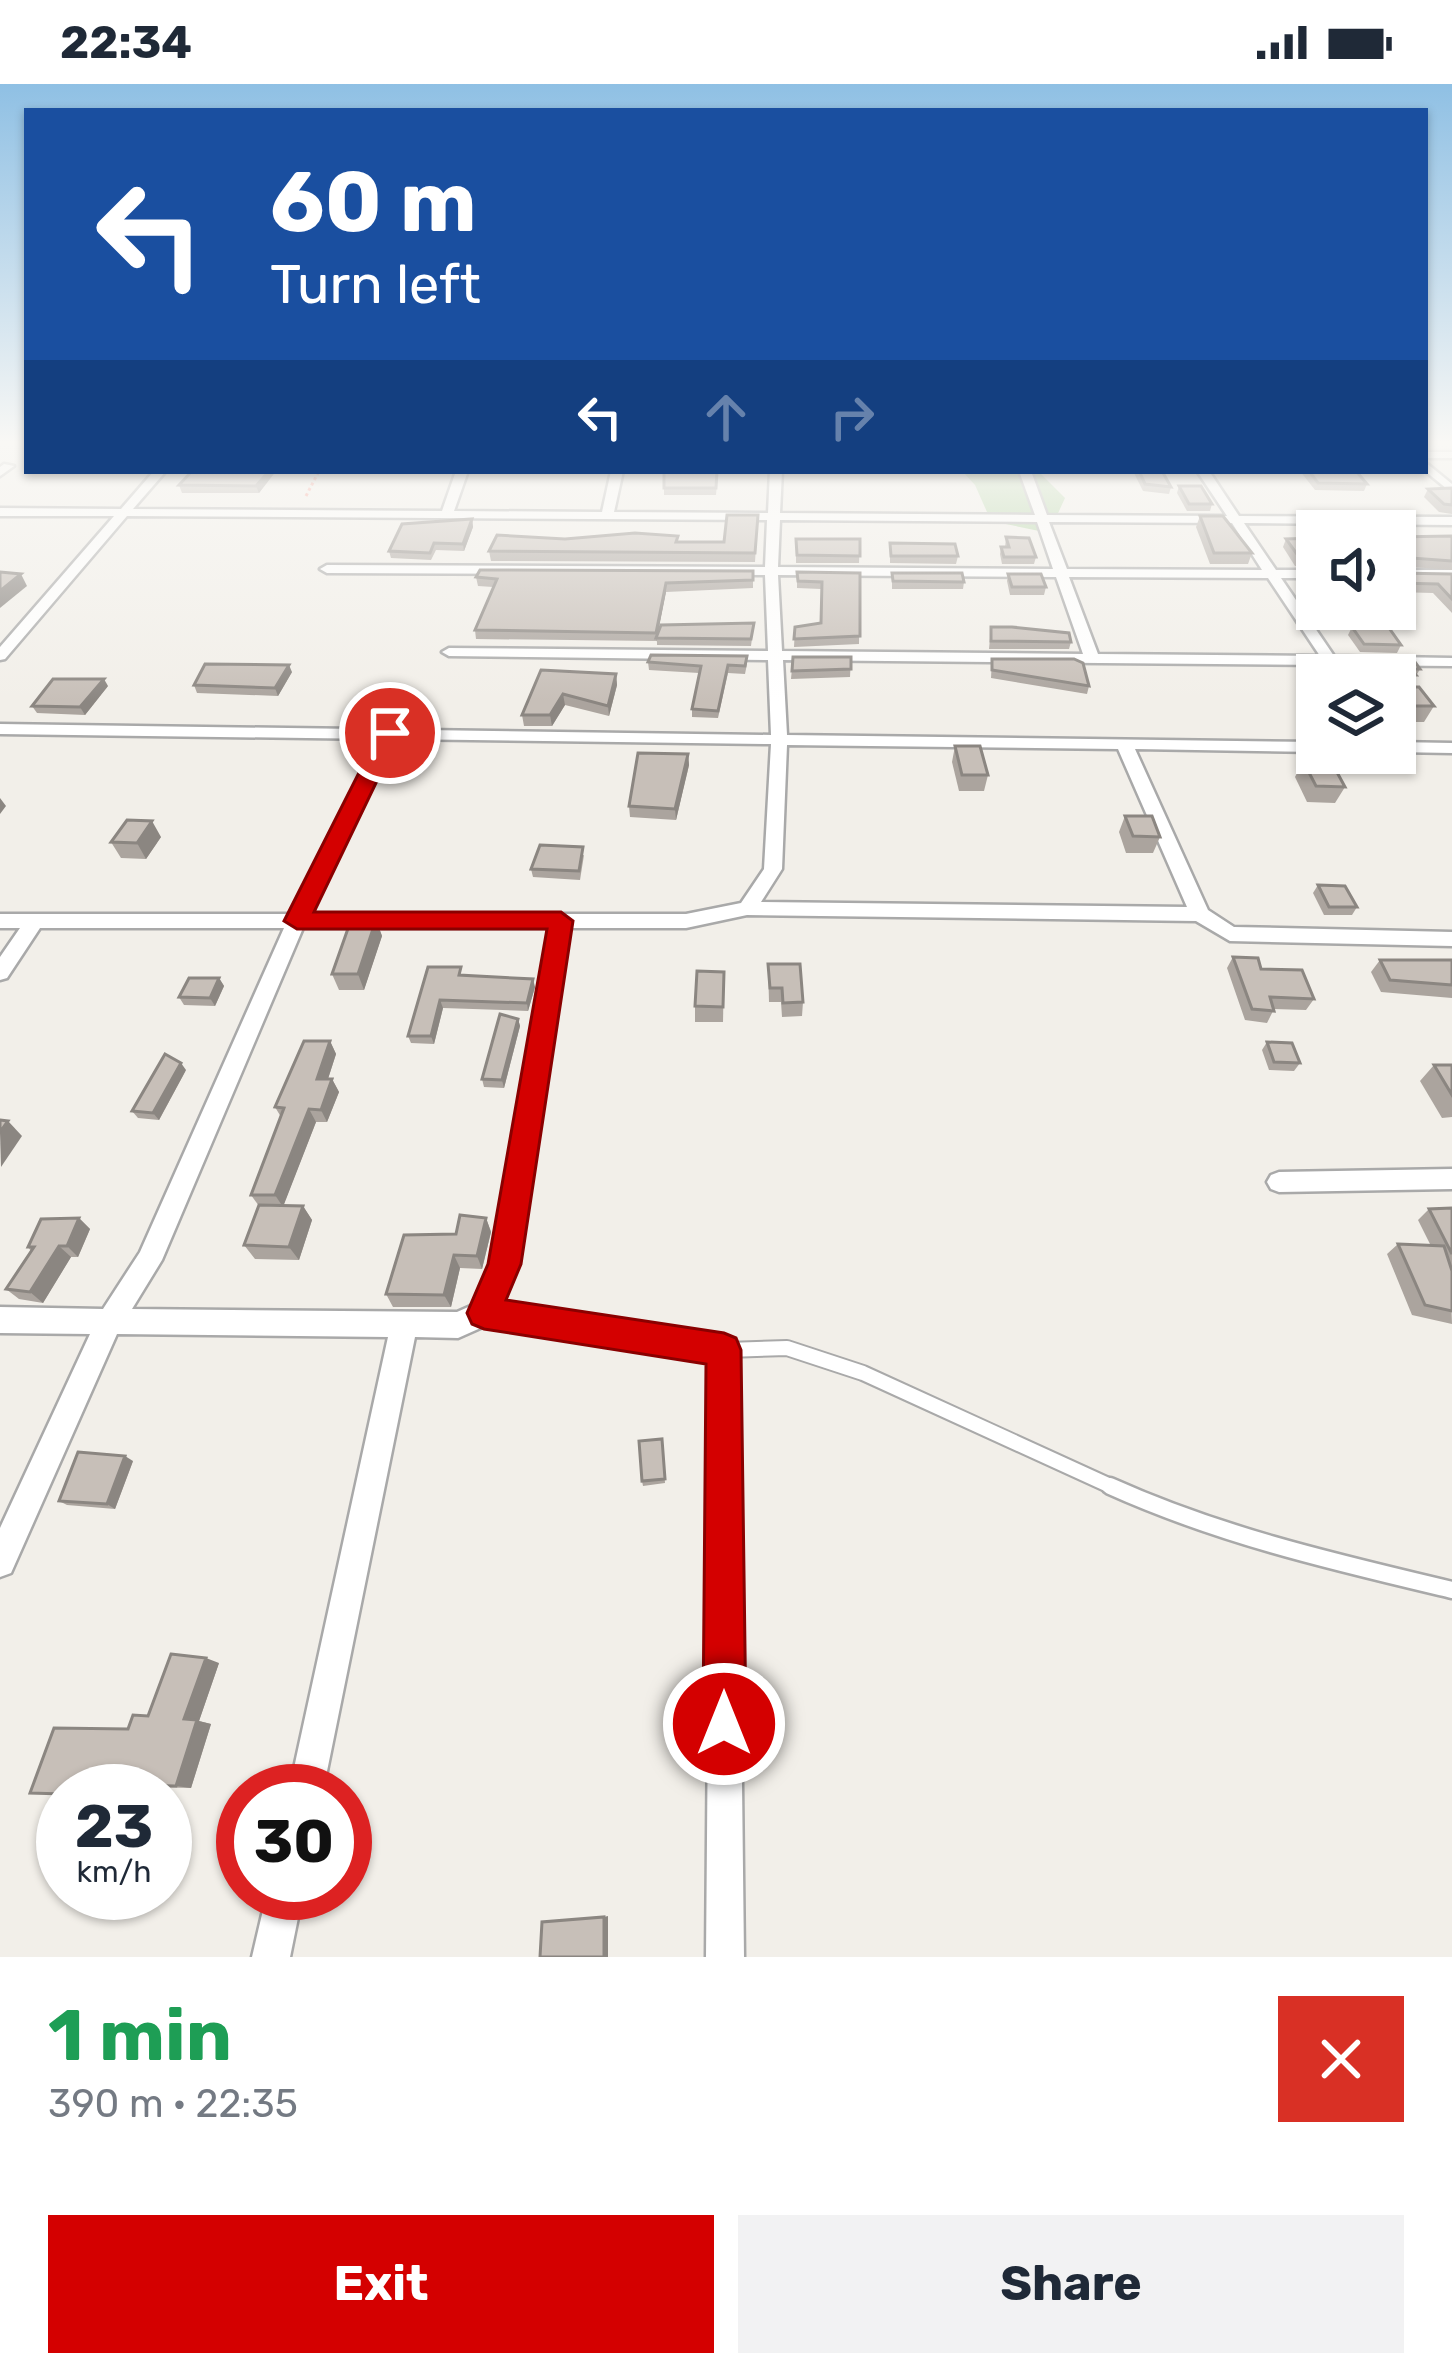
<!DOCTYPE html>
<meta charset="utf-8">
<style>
:root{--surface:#fff;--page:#f2f2f3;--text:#1f2937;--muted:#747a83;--accent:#d40000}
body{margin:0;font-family:Rubik,sans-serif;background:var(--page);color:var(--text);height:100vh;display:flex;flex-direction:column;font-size:45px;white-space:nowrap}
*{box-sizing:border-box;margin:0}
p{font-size:39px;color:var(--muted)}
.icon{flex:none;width:66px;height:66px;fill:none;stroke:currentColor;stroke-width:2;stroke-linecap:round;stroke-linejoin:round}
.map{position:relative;height:1873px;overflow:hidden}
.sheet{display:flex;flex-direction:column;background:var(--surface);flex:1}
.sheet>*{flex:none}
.banner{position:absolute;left:24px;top:24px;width:1404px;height:366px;border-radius:0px;box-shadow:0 3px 9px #0004;background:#1a4fa0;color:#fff;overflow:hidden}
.tools{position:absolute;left:1296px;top:426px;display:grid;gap:24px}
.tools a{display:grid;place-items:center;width:120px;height:120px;border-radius:0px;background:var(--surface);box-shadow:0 3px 9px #0004;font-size:60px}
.speed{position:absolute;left:36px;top:1680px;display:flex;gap:24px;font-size:60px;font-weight:700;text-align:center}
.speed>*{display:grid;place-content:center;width:156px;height:156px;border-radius:50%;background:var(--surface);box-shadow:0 3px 9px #0004;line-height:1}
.speed small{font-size:30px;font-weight:400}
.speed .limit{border:18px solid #d22;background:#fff;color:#111}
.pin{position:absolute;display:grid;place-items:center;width:102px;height:102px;color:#fff;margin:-51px;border:6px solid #fff;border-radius:50%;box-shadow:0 3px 12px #0007}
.me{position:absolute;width:132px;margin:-66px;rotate:0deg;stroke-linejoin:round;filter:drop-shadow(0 0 9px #0008)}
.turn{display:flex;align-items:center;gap:42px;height:252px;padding:0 48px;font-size:54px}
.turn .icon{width:156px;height:156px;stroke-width:2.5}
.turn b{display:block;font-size:84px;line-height:102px}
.lanes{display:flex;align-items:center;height:114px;padding:0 48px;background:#0003;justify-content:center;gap:60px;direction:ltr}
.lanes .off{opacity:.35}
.round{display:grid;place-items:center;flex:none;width:126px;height:126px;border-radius:0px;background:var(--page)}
.summary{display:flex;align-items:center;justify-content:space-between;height:204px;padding:0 48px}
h1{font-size:72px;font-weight:700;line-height:90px;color:#1e9e55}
.cta{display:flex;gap:24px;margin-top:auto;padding:24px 48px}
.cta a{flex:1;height:138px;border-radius:0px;background:var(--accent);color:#fff;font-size:48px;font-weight:700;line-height:138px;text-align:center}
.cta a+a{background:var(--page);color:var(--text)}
.status{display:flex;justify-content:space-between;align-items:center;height:84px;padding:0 60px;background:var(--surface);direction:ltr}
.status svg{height:33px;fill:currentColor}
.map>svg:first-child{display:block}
.forest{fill:#add19e}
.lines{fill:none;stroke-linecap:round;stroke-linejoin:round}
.lane-far1-casing{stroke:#a9a9a9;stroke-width:18}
.lane-casing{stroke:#a9a9a9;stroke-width:21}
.street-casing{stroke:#a9a9a9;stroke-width:5}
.path{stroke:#fa8072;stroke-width:3;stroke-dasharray:3 3;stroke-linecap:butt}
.lane-far1{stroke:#fff;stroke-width:14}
.lane{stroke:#fff;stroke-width:16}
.street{fill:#fff;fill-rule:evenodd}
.wall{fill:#aba49e}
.shaded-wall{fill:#8b8681}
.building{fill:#c7bfb8;stroke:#8b8681;stroke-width:3}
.route{fill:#d40000;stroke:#8a0000;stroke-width:3}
</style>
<div class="status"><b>22:34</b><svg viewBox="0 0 49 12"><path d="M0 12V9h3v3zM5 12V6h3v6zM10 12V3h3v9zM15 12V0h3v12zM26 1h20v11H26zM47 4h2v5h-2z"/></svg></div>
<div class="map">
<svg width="1452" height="1873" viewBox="0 0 1452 1873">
<rect width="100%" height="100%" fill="#f2efe9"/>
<!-- forest -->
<path class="forest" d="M962,387H1038L1065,414L1049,449L991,437L975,401Z"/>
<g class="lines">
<defs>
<path id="lane-far1" d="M727,1266L787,1264L863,1289L1117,1405"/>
<path id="lane" d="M1110,1402C1221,1452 1334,1478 1452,1506"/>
<g id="street">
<rect x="1425" y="368" width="27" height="6"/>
<path d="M1425,378L1452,400V409L1425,387Z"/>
<path d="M4,380L14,382L0,392V383Z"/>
<path d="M154,387H166L133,425L442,427L456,387H468L454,427L602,428L611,387H623L614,428L768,429L770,387H782L780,429L1035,431L1019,387H1031L1047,431L1227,432L1197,387H1209L1239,432L1452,433V441L1244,439L1276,486H1317V494H1281L1334,572L1452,574V582L1340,581L1343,586L1336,590L1325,581L783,576L787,651L1317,658V668L1135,665L1208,826L1234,843L1452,848V862L1230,857L1196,837L747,831L686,844H570L518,1181L501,1219L724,1253L733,1257L737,1266L744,1873H706L711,1277L485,1242L458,1254L415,1253L323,1707H289L388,1253L117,1250L11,1489L0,1493V1444L90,1250L0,1249V1223L103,1225L140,1168L284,844H40L7,894L0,896V873L20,844H0V830H290L379,655L0,650V640L771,651L768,576L449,572L442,568L449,564L768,567L765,491L327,489L320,485L327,481L765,483L767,436L127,432L5,575L0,576V563L114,432H0V424L121,425ZM780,436L1037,438L1053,485L778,483ZM1049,438L1232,439L1262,486L1067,485ZM778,491L1056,493L1083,570L782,567ZM1069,493L1268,494L1320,572L1098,570ZM395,655L771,660L764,785L741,819L686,830H309ZM787,661L1118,665L1187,823L761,818L782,785ZM303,844H550L492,1181L475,1220L457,1228L132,1225L162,1176Z"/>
<rect x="1395" y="486" width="57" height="8"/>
<path d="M1395,658L1452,659V669L1395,668Z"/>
<path d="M1452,1085V1105L1279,1108L1271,1105L1267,1098L1271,1091L1279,1088Z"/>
<path d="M267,1809H303L290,1873H252Z"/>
</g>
</defs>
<!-- lane-far1 casing -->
<use href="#lane-far1" class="lane-far1-casing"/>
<!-- lane casing -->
<use href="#lane" class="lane-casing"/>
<!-- street casing -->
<use href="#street" class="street-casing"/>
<!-- path -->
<path class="path" d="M306,412L319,387"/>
<!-- lane-far1 -->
<use href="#lane-far1" class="lane-far1"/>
<!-- lane -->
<use href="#lane" class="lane"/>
<!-- street -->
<use href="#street" class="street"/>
</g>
<!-- wall -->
<g class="wall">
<path d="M276,387L259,409H182L179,401Z"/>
<path d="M664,387H718L716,411H664Z"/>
<path d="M1133,387H1162L1171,403L1169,410L1143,407Z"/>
<path d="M1300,387H1356L1367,400L1364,407L1315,406Z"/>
<path d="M1179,402L1212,420L1210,427H1187L1177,409Z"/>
<path d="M1452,404V430L1439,428L1424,413L1428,405Z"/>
<path d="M758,431L755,478L491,477L489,467L565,455L724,458Z"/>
<path d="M1200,432L1252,469L1248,480H1210L1196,443Z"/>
<path d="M472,435L473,443L464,467L436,466L431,476L391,474L389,467Z"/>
<path d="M1452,452V486L1398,482L1396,489L1452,490V529L1433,509L1395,508V453Z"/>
<path d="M1006,453L1036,473L1034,480H1002L1000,470L1001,463H1005Z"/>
<path d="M1317,454V483L1295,482L1283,463L1286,455Z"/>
<path d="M796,455H860L859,479H796Z"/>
<path d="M890,459L958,472L956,480L890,479Z"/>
<path d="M753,487V504L666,508L658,548L754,539L751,562L657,561V557L476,555L475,546L493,503L478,502L476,493Z"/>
<path d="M797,488L860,489L859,560L794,563L795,543L821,539V505L797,504Z"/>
<path d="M892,489L964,498L963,505H892Z"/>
<path d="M1317,489V506H1312L1307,499L1311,490Z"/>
<path d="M1008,490L1046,503L1044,511H1010L1007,497Z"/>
<path d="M991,543L1071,558L1069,565H989Z"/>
<path d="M1352,543L1401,561L1397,569L1360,568L1348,551Z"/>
<path d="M793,573H851L850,593L791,595Z"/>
<path d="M992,575L1089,602L1087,610L991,594Z"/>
<path d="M648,578L747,580L745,590L728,589L718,634L692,633V625L699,589L649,586Z"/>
<path d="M1377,578L1420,585L1412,599H1395V591H1377L1373,586Z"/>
<path d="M541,586L616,590L617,601L609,632L565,621L552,642H524L522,631Z"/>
<path d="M292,588L278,612L197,609L194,601Z"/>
<path d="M108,602L85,631L37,629L32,622Z"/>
<path d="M1395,603L1434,622L1424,638H1399L1395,631Z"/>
<path d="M955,662L988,691L984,707H959L952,678Z"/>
<path d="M688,670L689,681L676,736L630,733L629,722Z"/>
<path d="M1303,677L1345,703L1335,719L1307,718L1295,693Z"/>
<path d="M1125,732L1160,753L1153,769H1126L1119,748Z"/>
<path d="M161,753L146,775L121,774L111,758Z"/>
<path d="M584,771L580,796L533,793L531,785Z"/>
<path d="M1318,801L1357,823L1352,831H1324L1313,809Z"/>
<path d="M376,836L382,852L364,906H339L332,890Z"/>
<path d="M1233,873L1261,885L1314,915L1306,926L1274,925L1267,939L1245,936L1227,884Z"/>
<path d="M1380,876H1452V914L1381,908L1371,888Z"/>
<path d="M768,880L803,918L802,932L782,933L781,918H769Z"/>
<path d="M724,888L723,938H695V922Z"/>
<path d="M463,892L535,903L528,927L443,924L434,960L411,959L408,952Z"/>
<path d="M219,894L224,902L215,922L184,921L179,913Z"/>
<path d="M518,935L520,942L504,1004L484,1003L482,995Z"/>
<path d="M330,957L336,970L328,995H332L339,1008L327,1038H316L283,1122H303L312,1136L299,1176L255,1175L244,1161L259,1122L251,1111L281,1033L275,1023Z"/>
<path d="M1267,958L1300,979L1294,987L1269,986L1262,966Z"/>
<path d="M1434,981H1452V1033L1442,1034L1420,997Z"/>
<path d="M186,986L159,1036L138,1034L132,1027Z"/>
<path d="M1452,1124V1182H1450L1452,1240L1412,1231L1387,1170L1398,1160L1431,1162L1418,1136L1429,1125Z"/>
<path d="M79,1134L90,1145L78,1173H71L43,1219L19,1215L6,1205L31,1167L28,1163Z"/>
<path d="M486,1134L491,1148L482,1185L460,1184L451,1223H393L386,1210L456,1150Z"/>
<path d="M662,1355L665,1399L643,1402L642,1397Z"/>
<path d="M133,1377L115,1425L67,1421L59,1417Z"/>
<path d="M219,1579L199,1637L211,1640L191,1704L101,1702L100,1707H63V1711L30,1709L148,1632Z"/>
</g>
<!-- shaded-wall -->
<g class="shaded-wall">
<path d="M269,387H276L259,409L256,402Z"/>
<path d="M472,435L473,443L464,467L463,460Z"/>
<path d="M21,490L27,502L0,524V507Z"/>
<path d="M666,499V508L656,558V549Z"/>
<path d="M289,581L292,588L278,612L275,604Z"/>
<path d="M616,590L617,601L609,632L608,622Z"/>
<path d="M104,595L108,602L85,631L80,623Z"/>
<path d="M563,610L565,621L552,642L550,631Z"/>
<path d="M688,670L689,681L676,736L675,725Z"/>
<path d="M0,714L6,722L0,730Z"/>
<path d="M152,737L161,753L146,775L137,759Z"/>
<path d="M376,836L382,852L364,906L358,890Z"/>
<path d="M219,894L224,902L215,922L210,914Z"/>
<path d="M533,895L535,903L528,927L527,919Z"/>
<path d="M440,916L443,924L434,960L431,952Z"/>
<path d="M518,935L520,942L504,1004L502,996Z"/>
<path d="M330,957L336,970L324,1007L317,995Z"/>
<path d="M181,979L186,986L159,1036L153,1029Z"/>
<path d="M332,995L339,1008L327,1038L321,1026Z"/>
<path d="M309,1025L316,1038L283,1123L275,1111Z"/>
<path d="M8,1037L22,1052L1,1083L0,1048Z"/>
<path d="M303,1122L312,1136L299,1176L289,1163Z"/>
<path d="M79,1134L90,1145L78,1173L67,1162Z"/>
<path d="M486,1134L491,1148L482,1185L477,1172Z"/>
<path d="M59,1162L71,1173L43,1219L30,1208Z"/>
<path d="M454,1171L460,1184L451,1223L444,1211Z"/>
<path d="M125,1372L133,1377L115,1425L107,1420Z"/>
<path d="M206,1574L219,1579L199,1637L211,1640L191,1704L176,1702L184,1635Z"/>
<path d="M84,1700L101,1702L100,1707H82Z"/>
<path d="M608,1832V1873H604V1833Z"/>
</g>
<!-- building -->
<g class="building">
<path d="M192,387H269L256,402L179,401Z"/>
<path d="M664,387H717L716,404H664Z"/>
<path d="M1139,387H1162L1171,403L1145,400Z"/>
<path d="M1309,387H1356L1367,400L1318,399Z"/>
<path d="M1179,402H1201L1212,420H1189Z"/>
<path d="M1452,404V421L1444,420L1428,405Z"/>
<path d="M727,431H758L755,469L489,467L497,451L565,455L635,449L678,452L676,458H724Z"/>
<path d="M1200,432H1223L1252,469H1214Z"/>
<path d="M472,435L463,460L434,459L430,469L389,467L402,440Z"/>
<path d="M1452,452V477L1399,473L1396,489L1452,490V515L1438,500L1398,499L1395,495V453Z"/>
<path d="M1006,453L1029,454L1036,473H1004L1001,463H1009Z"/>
<path d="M1317,454V474L1299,473L1286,455Z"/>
<path d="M796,455H860V472L797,471Z"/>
<path d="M890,459L955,460L958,472H891Z"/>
<path d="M480,486L753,487V496L666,499L656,549L475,546L497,495L476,493Z"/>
<path d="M0,488L21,490L0,507Z"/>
<path d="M797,488L860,489V552L794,555L795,543L821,539L822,498L798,497Z"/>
<path d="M892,489H962L964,498L893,497Z"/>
<path d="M1008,490H1041L1046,503H1012Z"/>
<path d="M754,539L751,555L656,554L661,541Z"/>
<path d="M991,543H1012L1069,549L1071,558L991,557Z"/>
<path d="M1352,543L1389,544L1401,561L1364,560Z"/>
<path d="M651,571L747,572L745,582L728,581L718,627L692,625L701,582L648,578Z"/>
<path d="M793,573H851V585L792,587Z"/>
<path d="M992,575H1074L1083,579L1089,602L992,586Z"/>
<path d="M1377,578H1415L1420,585H1411L1416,591H1387Z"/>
<path d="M205,580L289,581L275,604L194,601Z"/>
<path d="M541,586L616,590L608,622L563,610L550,631H522Z"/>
<path d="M53,595H104L80,623L32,622Z"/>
<path d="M1395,603H1419L1434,622H1409Z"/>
<path d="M955,662H980L988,691H962Z"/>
<path d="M638,669L688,670L675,725L629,722Z"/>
<path d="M1303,677L1332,679L1345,703L1316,702Z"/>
<path d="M1125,732H1152L1160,753L1133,752Z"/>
<path d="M127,736L152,737L137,759L111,758Z"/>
<path d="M540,761L583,763L579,787L531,785Z"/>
<path d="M1318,801L1345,802L1357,823H1329Z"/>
<path d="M351,836H376L358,890H332Z"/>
<path d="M1233,873L1258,874L1261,885L1302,886L1314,915L1270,913L1274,927L1252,925Z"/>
<path d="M1380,876H1452V901L1390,896Z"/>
<path d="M768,880H800L803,918L783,919L782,904H770Z"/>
<path d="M428,883H461L459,891L533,895L527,919L440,916L431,952H408Z"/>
<path d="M697,887L724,888L723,923L695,922Z"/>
<path d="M189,894H219L210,914L179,913Z"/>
<path d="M500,930L518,935L502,996L482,995Z"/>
<path d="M304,957H330L317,995H332L321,1026L309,1025L275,1111H251L284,1024L275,1023Z"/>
<path d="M1267,958L1292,959L1300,979L1274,978Z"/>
<path d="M165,970L181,979L153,1029L132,1027Z"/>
<path d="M1434,981H1452V1011Z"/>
<path d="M0,1036L8,1037L0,1048Z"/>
<path d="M259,1121L303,1122L289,1163L244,1161Z"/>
<path d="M1452,1124V1170L1429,1125Z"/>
<path d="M460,1131L486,1134L477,1172L454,1171L444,1211L386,1210L404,1151L456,1150Z"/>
<path d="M79,1134L67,1162H59L30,1208L6,1205L34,1163H28L41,1135Z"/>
<path d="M1398,1160L1444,1162L1452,1187V1227L1425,1221Z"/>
<path d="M662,1355L665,1395L642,1397L639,1357Z"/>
<path d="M78,1368L125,1372L107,1420L59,1417Z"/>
<path d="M171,1570L206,1574L184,1635L197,1636L176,1702L84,1700L82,1707H63V1710L30,1709L54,1644L128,1645L133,1631L148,1632Z"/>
<path d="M604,1833V1873H540L542,1838Z"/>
</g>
<!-- sky -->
<linearGradient id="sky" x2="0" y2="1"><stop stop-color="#8fc0e4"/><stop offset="0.58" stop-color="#f9f8f5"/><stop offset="1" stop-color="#f9f8f5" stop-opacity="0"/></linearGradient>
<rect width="1452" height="618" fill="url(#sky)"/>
<!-- route -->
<path class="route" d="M390,643L400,649L314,828H561L573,837L521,1180L506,1216L724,1249L736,1254L741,1266L746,1640L740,1655L724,1661L709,1655L703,1640L706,1280L484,1245L472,1240L467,1229L488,1180L547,845H297L284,837L379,649Z"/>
</svg>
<div class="tools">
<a><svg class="icon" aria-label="sound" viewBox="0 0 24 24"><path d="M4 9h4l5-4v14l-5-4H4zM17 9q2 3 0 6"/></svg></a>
<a><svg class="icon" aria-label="layers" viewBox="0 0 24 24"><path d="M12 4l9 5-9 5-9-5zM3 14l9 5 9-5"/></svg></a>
</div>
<div class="speed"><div>23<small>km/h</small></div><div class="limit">30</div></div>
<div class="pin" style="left:390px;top:649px;background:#d93025"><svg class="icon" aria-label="arrive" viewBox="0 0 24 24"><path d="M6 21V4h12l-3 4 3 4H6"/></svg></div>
<svg class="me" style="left:724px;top:1640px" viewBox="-20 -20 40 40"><circle r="17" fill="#d40000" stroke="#fff" stroke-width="3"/><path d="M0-11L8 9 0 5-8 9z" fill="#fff"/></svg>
<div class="banner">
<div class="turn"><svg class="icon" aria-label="left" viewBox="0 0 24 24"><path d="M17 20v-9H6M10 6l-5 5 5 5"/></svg><div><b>60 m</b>Turn left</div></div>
<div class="lanes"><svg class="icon" aria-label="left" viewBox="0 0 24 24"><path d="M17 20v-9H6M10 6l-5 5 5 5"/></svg><svg class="icon off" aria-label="ahead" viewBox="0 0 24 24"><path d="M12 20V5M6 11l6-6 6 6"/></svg><svg class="icon off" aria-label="right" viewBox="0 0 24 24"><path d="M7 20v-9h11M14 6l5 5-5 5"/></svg></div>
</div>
</div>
<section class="sheet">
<div class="summary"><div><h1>1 min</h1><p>390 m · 22:35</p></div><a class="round" style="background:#d93025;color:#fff"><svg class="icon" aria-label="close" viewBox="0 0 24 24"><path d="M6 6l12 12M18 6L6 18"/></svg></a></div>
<div class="cta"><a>Exit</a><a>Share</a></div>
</section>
